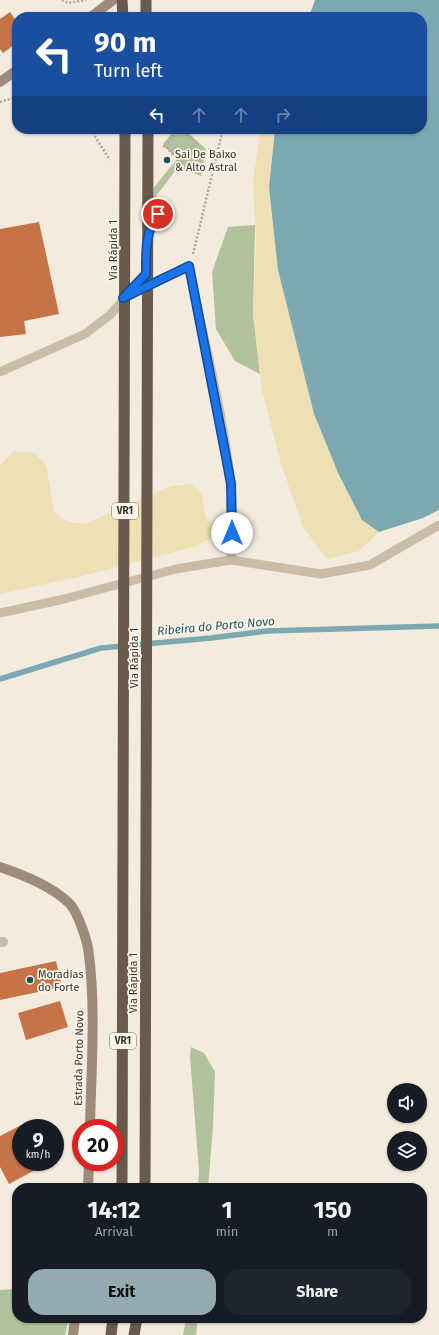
<!DOCTYPE html>
<meta charset="utf-8">
<style>
:root{--surface:#171b24;--page:#20242c;--text:#f1f3f6;--muted:#9ea1a6;--accent:#92aab0}
body{margin:0;font-family:"Fira Sans",sans-serif;background:var(--page);color:var(--text);height:100vh;display:flex;flex-direction:column;font-size:15px;white-space:nowrap}
*{box-sizing:border-box;margin:0}
p{font-size:13px;color:var(--muted)}
.icon{flex:none;width:22px;height:22px;fill:none;stroke:currentColor;stroke-width:2;stroke-linecap:round;stroke-linejoin:round}
.map{position:relative;flex:1;overflow:hidden}
.side{position:absolute;left:12px;top:1183px;width:415px;height:140px;display:flex;flex-direction:column;background:var(--surface);border-radius:16px;box-shadow:0 1px 3px #0004}
.side>*{flex:none}
.hud{position:absolute;left:12px;top:12px;width:415px;height:122px;border-radius:16px;box-shadow:0 1px 3px #0004;background:#1a4fa0;color:#fff;overflow:hidden}
.buttons{position:absolute;left:387px;top:1083px;display:grid;gap:8px}
.buttons a{display:grid;place-items:center;width:40px;height:40px;border-radius:50%;background:var(--surface);box-shadow:0 1px 3px #0004;font-size:20px}
.speed{position:absolute;left:12px;top:1119px;display:flex;gap:8px;font-size:20px;font-weight:700;text-align:center}
.speed>*{display:grid;place-content:center;width:52px;height:52px;border-radius:50%;background:var(--surface);box-shadow:0 1px 3px #0004;line-height:1}
.speed small{font-size:10px;font-weight:400}
.speed .limit{border:6px solid #d22;background:#fff;color:#111}
.pin{position:absolute;display:grid;place-items:center;width:34px;height:34px;color:#fff;margin:-17px;border:2px solid #fff;border-radius:50%;box-shadow:0 1px 4px #0007}
.me{position:absolute;width:44px;margin:-22px;rotate:0deg;stroke-linejoin:round;filter:drop-shadow(0 0 3px #0008)}
.turn{display:flex;align-items:center;gap:14px;height:84px;padding:0 16px;font-size:18px}
.turn .icon{width:52px;height:52px;stroke-width:2.5}
.turn b{display:block;font-size:28px;line-height:34px}
.lanes{display:flex;align-items:center;height:38px;padding:0 16px;background:#0003;justify-content:center;gap:20px;direction:ltr}
.lanes .off{opacity:.35}
.eta{display:flex;justify-content:space-evenly;align-items:center;height:68px;text-align:center}
.eta b{font-size:24px;font-weight:700;line-height:28px}
.button{display:flex;gap:8px;margin-top:auto;padding:8px 16px}
.button a{flex:1;height:46px;border-radius:16px;background:var(--accent);color:#111;font-size:16px;font-weight:700;line-height:46px;text-align:center}
.button a+a{background:var(--page);color:var(--text)}
.map>svg:first-child{display:block}
.green{fill:#b2c29d}
.sand{fill:#eee0b5}
.water{fill:#7ca9b0}
.lines{fill:none;stroke-linecap:round;stroke-linejoin:round}
.stream{stroke:#7ca9b0;stroke-width:5.5}
.building{fill:#c77348}
.path{stroke:#b7a693;stroke-width:2.5;stroke-dasharray:2 2;stroke-linecap:butt}
.service{stroke:#cbbca9;stroke-width:9}
.minor{stroke:#cbbca9;stroke-width:10}
.secondary{stroke:#9f8b7b;stroke-width:10}
.trunk{stroke:#6a594d;stroke-width:11}
.route-casing{stroke:#114b97;stroke-width:10}
.route{stroke:#1a73e8;stroke-width:7}
.poi-dot{fill:#1e515b;stroke:#faf5eb;stroke-width:1.5}
.labels{text-anchor:middle;dominant-baseline:central;stroke-width:3.5;stroke-linejoin:round;paint-order:stroke}
.shield{fill:#faf5eb;stroke:#736b63;stroke-width:1}
.shield-label{font-size:10px;font-weight:bold;fill:#393029}
.poi-label{font-size:11px;fill:#393029;stroke:#faf5eb;text-anchor:start}
.street-label{font-size:11px;fill:#393029;stroke:#faf5eb}
.water-label{font-size:12px;font-style:italic;fill:#1e515b;stroke:#faf5eb}
</style>
<div class="map">
<svg width="439" height="1335" viewBox="0 0 439 1335">
<rect width="100%" height="100%" fill="#f3ebde"/>
<!-- green -->
<g class="green">
<path d="M243,14L241,17H212Z"/>
<path d="M175,129H184L206,149L201,176L178,167L151,203L147,196L177,159L163,144Z"/>
<path d="M255,225L253,314L260,374L235,361L216,329L212,272L228,227Z"/>
<path d="M191,1047L204,1053L215,1072L213,1126L208,1188H198L199,1171L190,1057Z"/>
<path d="M17,1289V1318H69L65,1335H0V1290Z"/>
<path d="M186,1318H198L196,1335H183Z"/>
</g>
<!-- sand -->
<g class="sand">
<path d="M261,129H275L269,187L278,270L314,414L339,475L362,520L379,532L359,551L327,559L303,527L281,464L262,391L253,314L256,240L253,179Z"/>
<path d="M14,451L34,453L46,465L54,512C65,521 73,525 87,523L171,486L192,484L202,494L205,514L217,536L190,548L78,577L0,594V465Z"/>
</g>
<!-- water -->
<path class="water" d="M315,0H439V510L423,518L379,532L362,520L339,475L314,414L278,270L269,187L275,129H422V17H309Z"/>
<g class="lines">
<!-- stream -->
<path class="stream" d="M0,679L101,648L211,638L267,631L439,626"/>
</g>
<!-- building -->
<g class="building">
<path d="M10,12L17,22V43L3,53L0,49V19Z"/>
<path d="M39,222L59,314L24,321L26,334L0,337V229Z"/>
<path d="M56,961L62,987L0,1000V973Z"/>
<path d="M60,1001L68,1027L26,1040L18,1013Z"/>
<path d="M29,1121L33,1128H21V1162H50L9,1184L0,1167V1136Z"/>
</g>
<g class="lines">
<!-- path -->
<g class="path">
<path d="M62,0L68,3L86,0"/>
<path d="M0,102L17,97"/>
<path d="M93,129L92,132L110,160"/>
<path d="M165,146L179,129"/>
<path d="M163,147L165,146L181,163L179,168"/>
<path d="M181,163L196,143L181,129"/>
<path d="M193,254L223,129"/>
</g>
<!-- service -->
<g class="service">
<path d="M150,232L154,220L158,214"/>
<path d="M123,298L189,266C203,338 223,411 231,484C233,509 232,535 231,560"/>
<path d="M0,372L85,334L110,315L146,274V269"/>
<path d="M0,613L64,599L176,569L231,560L321,574L370,565L439,525"/>
</g>
<!-- minor -->
<path class="minor" d="M0,942H3"/>
<!-- secondary -->
<g class="secondary">
<path d="M91,17L113,0"/>
<path d="M0,82L17,70"/>
<path d="M0,867C23,875 52,886 70,904C78,913 88,942 89,955C96,1012 91,1071 90,1128"/>
<path d="M88,1188L89,1162"/>
<path d="M73,1335L75,1318"/>
</g>
<!-- trunk -->
<g class="trunk">
<path d="M122,0L123,17"/>
<path d="M146,0V17"/>
<path d="M122,1188L125,129"/>
<path d="M145,1188L148,129"/>
<path d="M111,1335L113,1318"/>
<path d="M134,1335L137,1318"/>
</g>
</g>
<g class="lines">
<defs>
<path id="route" d="M158,214C145,231 146,254 146,274L123,298L189,266L226,457L231,484L232,533"/>
</defs>
<!-- route casing -->
<use href="#route" class="route-casing"/>
<!-- route -->
<use href="#route" class="route"/>
</g>
<!-- markers -->
<g class="poi-dot">
<circle cx="167" cy="160" r="4"/>
<circle cx="30" cy="980" r="4"/>
</g>
<g class="labels">
<!-- shield labels -->
<g class="shield">
<rect x="112" y="503" width="26" height="16" rx="3"/>
<rect x="110" y="1033" width="26" height="16" rx="3"/>
</g>
<g class="shield-label">
<text x="125" y="511">VR1</text>
<text x="123" y="1041">VR1</text>
</g>
<!-- poi labels -->
<g class="poi-label">
<text x="175" y="154">Sai De Baixo<tspan x="175" dy="13">&amp; Alto Astral</tspan></text>
<text x="38" y="974">Moradias<tspan x="38" dy="13">do Forte</tspan></text>
</g>
<!-- street labels -->
<g class="street-label">
<text transform="translate(113 250) rotate(-90)">Via Rápida 1</text>
<text transform="translate(134 658) rotate(-90)">Via Rápida 1</text>
<text transform="translate(133 983) rotate(-90)">Via Rápida 1</text>
<text transform="translate(79 1058) rotate(-89)">Estrada Porto Novo</text>
</g>
<!-- water labels -->
<g class="water-label">
<text transform="translate(216 626) rotate(-5)">Ribeira do Porto Novo</text>
</g>
</g>
</svg>
<div class="buttons">
<a><svg class="icon" aria-label="sound" viewBox="0 0 24 24"><path d="M4 9h4l5-4v14l-5-4H4zM17 9q2 3 0 6"/></svg></a>
<a><svg class="icon" aria-label="layers" viewBox="0 0 24 24"><path d="M12 4l9 5-9 5-9-5zM3 14l9 5 9-5"/></svg></a>
</div>
<div class="speed"><div>9<small>km/h</small></div><div class="limit">20</div></div>
<div class="pin" style="left:158px;top:214px;background:#d93025"><svg class="icon" aria-label="arrive" viewBox="0 0 24 24"><path d="M6 21V4h12l-3 4 3 4H6"/></svg></div>
<svg class="me" style="left:232px;top:533px" viewBox="-20 -20 40 40"><circle r="19" fill="#fff"/><path d="M0-13L10 11 0 6-10 11z" fill="#1a73e8"/></svg>
<div class="hud">
<div class="turn"><svg class="icon" aria-label="left" viewBox="0 0 24 24"><path d="M17 20v-9H6M10 6l-5 5 5 5"/></svg><div><b>90 m</b>Turn left</div></div>
<div class="lanes"><svg class="icon" aria-label="left" viewBox="0 0 24 24"><path d="M17 20v-9H6M10 6l-5 5 5 5"/></svg><svg class="icon off" aria-label="ahead" viewBox="0 0 24 24"><path d="M12 20V5M6 11l6-6 6 6"/></svg><svg class="icon off" aria-label="ahead" viewBox="0 0 24 24"><path d="M12 20V5M6 11l6-6 6 6"/></svg><svg class="icon off" aria-label="right" viewBox="0 0 24 24"><path d="M7 20v-9h11M14 6l5 5-5 5"/></svg></div>
</div>
<section class="side">
<div class="eta">
<div><b>14:12</b><p>Arrival</p></div>
<div><b>1</b><p>min</p></div>
<div><b>150</b><p>m</p></div>
</div>
<div class="button"><a>Exit</a><a>Share</a></div>
</section>
</div>
